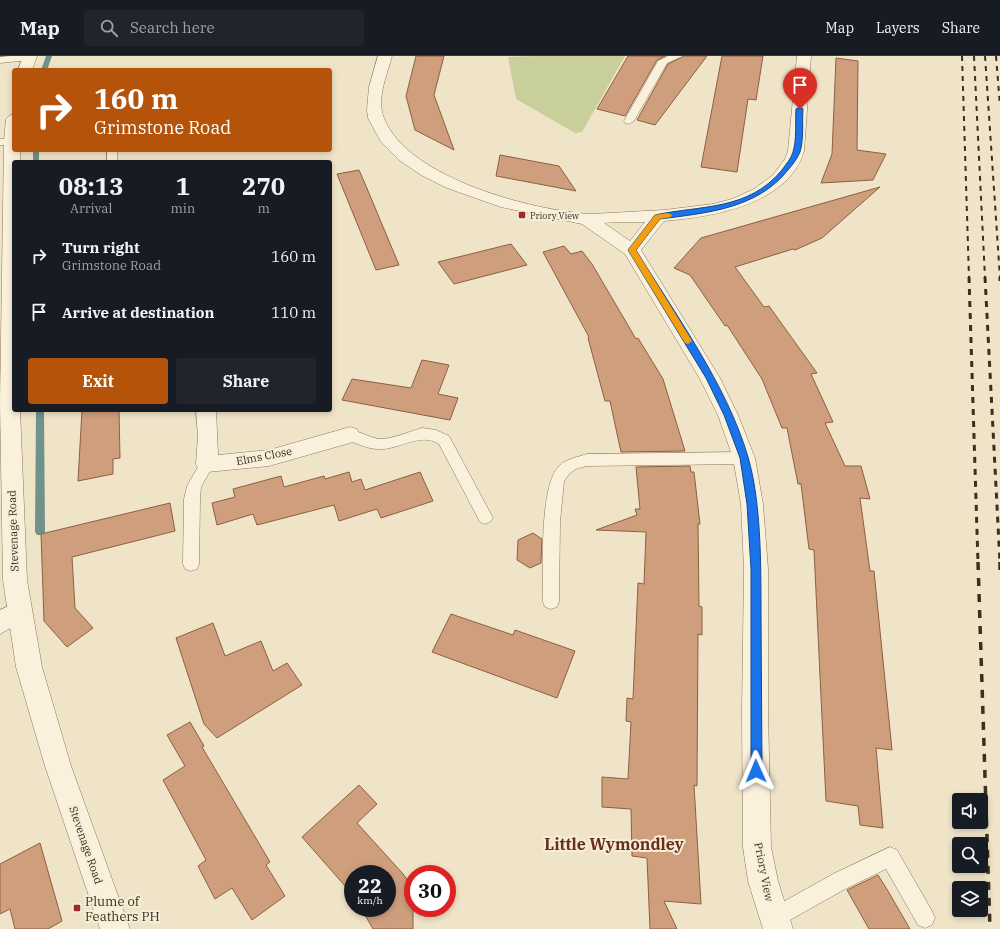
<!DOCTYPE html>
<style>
:root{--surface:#171b24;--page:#20242c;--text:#f1f3f6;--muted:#9ea1a6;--line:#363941;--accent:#b45309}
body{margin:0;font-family:"IBM Plex Serif",serif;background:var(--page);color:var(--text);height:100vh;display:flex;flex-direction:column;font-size:15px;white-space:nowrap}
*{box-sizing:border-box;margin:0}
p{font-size:13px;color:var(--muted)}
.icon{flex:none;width:22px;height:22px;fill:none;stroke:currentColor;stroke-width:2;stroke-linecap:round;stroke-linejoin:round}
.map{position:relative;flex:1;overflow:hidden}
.panel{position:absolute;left:12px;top:104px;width:320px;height:252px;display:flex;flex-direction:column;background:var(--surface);border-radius:4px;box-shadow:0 2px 6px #0003}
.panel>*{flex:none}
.hud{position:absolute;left:12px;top:12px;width:320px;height:84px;border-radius:4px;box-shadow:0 2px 6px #0003;background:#b45309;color:#fff;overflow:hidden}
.controls{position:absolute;left:952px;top:737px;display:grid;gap:8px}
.controls a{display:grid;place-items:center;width:36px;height:36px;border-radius:4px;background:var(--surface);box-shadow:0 2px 6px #0003;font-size:20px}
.speed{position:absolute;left:344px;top:809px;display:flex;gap:8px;font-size:20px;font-weight:700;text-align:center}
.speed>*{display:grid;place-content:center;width:52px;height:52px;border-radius:50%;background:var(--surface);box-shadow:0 2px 6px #0003;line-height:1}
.speed small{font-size:10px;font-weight:400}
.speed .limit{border:6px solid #d22;background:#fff;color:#111}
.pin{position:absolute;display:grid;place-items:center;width:34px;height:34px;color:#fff;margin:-41px -17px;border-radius:50% 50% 50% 0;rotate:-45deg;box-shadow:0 0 4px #0007}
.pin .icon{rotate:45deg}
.me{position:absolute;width:44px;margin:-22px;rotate:359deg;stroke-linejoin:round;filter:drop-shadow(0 0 3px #0008)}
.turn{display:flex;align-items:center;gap:14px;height:84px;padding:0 16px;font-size:18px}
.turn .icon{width:52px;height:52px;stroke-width:2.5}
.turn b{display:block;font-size:28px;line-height:34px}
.eta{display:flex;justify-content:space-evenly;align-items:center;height:68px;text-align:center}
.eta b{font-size:24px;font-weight:800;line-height:28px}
.primary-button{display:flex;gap:8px;margin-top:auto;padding:8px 16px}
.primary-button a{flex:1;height:46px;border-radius:4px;background:var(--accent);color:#fff;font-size:16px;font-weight:800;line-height:46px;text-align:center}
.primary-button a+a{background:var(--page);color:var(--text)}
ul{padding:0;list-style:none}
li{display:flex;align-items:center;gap:12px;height:56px;padding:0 16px}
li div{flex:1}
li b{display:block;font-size:15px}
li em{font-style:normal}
header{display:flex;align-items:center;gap:24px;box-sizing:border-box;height:56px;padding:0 20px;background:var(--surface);border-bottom:1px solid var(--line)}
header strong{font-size:19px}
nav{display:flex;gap:22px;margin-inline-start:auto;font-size:14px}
.search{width:280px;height:36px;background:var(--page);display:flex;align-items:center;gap:10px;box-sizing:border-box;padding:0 14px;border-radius:4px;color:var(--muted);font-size:15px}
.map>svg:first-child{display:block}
.green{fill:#c9cf9b}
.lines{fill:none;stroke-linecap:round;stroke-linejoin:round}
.stream{fill:#6f938a;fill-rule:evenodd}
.building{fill:#cf9f7d;stroke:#8d5f41}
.service-casing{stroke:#8d765c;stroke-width:1}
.minor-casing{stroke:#8d765c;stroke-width:1}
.tertiary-casing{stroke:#8d765c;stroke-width:1}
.service{fill:#faf1dc;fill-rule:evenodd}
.minor{fill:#faf1dc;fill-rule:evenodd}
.tertiary{fill:#faf1dc;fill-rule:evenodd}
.rail-far2{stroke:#3d2e20;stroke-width:2;stroke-dasharray:5 5;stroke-linecap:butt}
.rail-far1{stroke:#3d2e20;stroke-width:3;stroke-dasharray:6 6;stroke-linecap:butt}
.rail{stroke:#3d2e20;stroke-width:3.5;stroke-dasharray:8 8;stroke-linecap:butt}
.route{fill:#1a73e8;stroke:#114b97}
.slow{fill:#f59e0b}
.poi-dot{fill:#9e2a2b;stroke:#f7eed8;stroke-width:1.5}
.labels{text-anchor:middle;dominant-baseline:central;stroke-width:4;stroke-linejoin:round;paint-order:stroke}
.far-poi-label{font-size:9px;fill:#3d2e20;stroke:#f7eed8;text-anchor:start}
.street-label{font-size:11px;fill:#3d2e20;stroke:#f7eed8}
.near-poi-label{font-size:13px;fill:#3d2e20;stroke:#f7eed8;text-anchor:start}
.near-quarter-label{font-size:16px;font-weight:bold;fill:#6b2e1e;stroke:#f7eed8}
</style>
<header>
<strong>Map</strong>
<div class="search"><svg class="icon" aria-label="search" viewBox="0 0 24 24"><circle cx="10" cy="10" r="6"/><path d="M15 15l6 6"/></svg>Search here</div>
<nav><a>Map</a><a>Layers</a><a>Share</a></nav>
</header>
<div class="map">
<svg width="1000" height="873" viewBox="0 0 1000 873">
<rect width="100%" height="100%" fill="#f0e4c8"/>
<!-- green -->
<path class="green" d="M536,0H625L582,76L575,77L516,43L508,1Z"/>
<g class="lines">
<!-- stream -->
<g class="stream">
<path d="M46,0H52L47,14H41Z"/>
<rect x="33" y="94" width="6" height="12"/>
<path d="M36,354H44L45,476L43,479H37L35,476Z"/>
</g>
</g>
<!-- building -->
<g class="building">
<path d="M416,0H444L434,39L454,94L415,74L406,40Z"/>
<path d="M628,0H665L657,4L625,60L597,53Z"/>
<path d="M684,0H707L655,69L637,64L668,8Z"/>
<path d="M722,0H763L756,44L748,43L737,116L701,111Z"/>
<path d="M836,2L858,5L857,94L886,98L873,124L821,127L832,98Z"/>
<path d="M500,99L559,110L576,135L496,120Z"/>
<path d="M359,114L366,130L399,209L376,214L337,118Z"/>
<path d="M880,131L822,182L795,194L793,193L735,211L764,251L769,250L817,317L811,318L833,366L825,367L845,410H861L870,443L860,442L870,515H874L892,694L876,692L883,772L860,769L858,750L826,745L814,494L809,493L801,428H798L787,372H782L762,323L727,269L725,270L690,219L674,212L701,182Z"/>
<path d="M511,188L527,209L454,228L438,206Z"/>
<path d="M564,190L571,198L582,195L592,208L636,283L638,282L663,323L685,395L621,396L610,345H605L588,282L589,281L543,196Z"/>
<path d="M422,304L449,309L438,338L458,342L450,364L342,344L352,323L411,332Z"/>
<path d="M82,354H119L120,402L113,403V418L78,425Z"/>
<path d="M690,410L691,416H694L700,468H698L699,550L702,551V579L698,578L697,730L694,729L701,848L664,845L677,873H650L647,802L632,800L631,753L602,751V721L628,723L631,666L626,665L627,642L633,643L638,527L644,528L646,476L596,474L637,459L635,453H640L636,411Z"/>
<path d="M349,416L352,426L361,423L365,434L420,416L433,445L381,462L377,453L339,465L334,449L257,469L253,458L217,469L212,447L235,441L233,433L281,420L284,431L324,420L325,423Z"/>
<path d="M170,447L175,475L72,501L75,552L93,572L67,591L44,565L41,478Z"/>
<path d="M533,477L542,483L541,507L530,512L517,504L518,484Z"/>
<path d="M451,558L513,579L515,574L575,595L557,642L432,596Z"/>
<path d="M213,567L225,600L261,585L273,615L287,607L302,629L217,682L204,668L176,582Z"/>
<path d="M190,666L204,690L202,691L270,806L266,809L285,840L252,864L232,832L215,843L198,810L206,804L163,724L185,710L167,679Z"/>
<path d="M359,729L377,748L357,767L404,819L413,833V873H373L361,852H387V818H353V839L302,781Z"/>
<path d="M40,787L62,865L48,873H15L10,853L0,858V808Z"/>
<path d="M878,819L888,835L910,873H869L847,834Z"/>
</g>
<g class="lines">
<defs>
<g id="service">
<path d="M11,0H33L34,1L29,4L0,7V1Z"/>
<path d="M668,0H683L667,7L634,65L629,68L625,67L624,65L658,5Z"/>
<rect x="0" y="83" width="14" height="6"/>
<rect x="107" y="94" width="10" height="12"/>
<path d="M422,372L436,374L449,380L493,462L490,466L485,468L480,466L439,388C420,376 401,393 381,393C369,394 356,387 345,383L343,379L345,375C357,372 369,383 382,383C395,382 408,376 422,372Z"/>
<path d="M744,396L749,398L751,402L749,406L744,408L587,410L576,413L569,418L564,425L560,466L559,546L557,551L551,553L545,551L543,546C543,516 539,430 559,410C566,403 578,401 587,398Z"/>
<path d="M207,402L212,404L214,408L201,431L200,443L199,508L197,513L191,515L185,513L183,508L184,443L187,430L202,404Z"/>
<path d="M890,791L897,794L932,855L935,862L932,869L925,872L918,869L886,813L847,832L781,869L774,872L767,869L764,862L767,855L833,818Z"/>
</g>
<g id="minor">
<path d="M378,0H392C387,19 376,43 384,62C407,122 533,155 591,158L664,154L713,148L732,143L754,133L773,119L785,103L788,95L797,0H811L804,95C789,149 711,161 664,165L641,194L720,322L738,359L755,402L763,448L768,513V655L771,791L778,825L793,873H763L748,825L743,791L742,655L744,513L741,448L733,402L718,359L700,323L625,198L582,168L501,151L447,132L421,119L399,104L381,86L368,62L367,54L369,31ZM618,166H645L630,185L604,167Z"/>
<path d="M196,354H216L218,399L269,394L350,371L357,373L360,379L357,385L269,410L207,416L199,414L196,408L198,380Z"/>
<path d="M20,545L29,548L32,555L29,562L0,578V554Z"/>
</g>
<g id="tertiary">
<path d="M23,0H37L32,14H18Z"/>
<path d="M14,58V94H20V106H14V354H20L27,524L42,611L71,710L130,873H100L45,710L16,611L3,524L0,347L4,86L6,63L9,60Z"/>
</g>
</defs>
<!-- service casing -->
<use href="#service" class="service-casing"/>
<!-- minor casing -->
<use href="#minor" class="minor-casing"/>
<!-- tertiary casing -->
<use href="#tertiary" class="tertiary-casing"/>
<!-- service -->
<use href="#service" class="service"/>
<!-- minor -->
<use href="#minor" class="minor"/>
<!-- tertiary -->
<use href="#tertiary" class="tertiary"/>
<!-- rail-far2 -->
<g class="rail-far2">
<path d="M962,0L969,222"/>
<path d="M974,0L985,222"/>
<path d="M985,0L1000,222"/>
<path d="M996,0L1000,50"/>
</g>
<!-- rail-far1 -->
<g class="rail-far1">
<path d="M969,221L978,507"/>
<path d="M985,221L1000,507"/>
<path d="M1000,221V225"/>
</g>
<!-- rail -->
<g class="rail">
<path d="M978,506L990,873"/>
<path d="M1000,506V516"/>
</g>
</g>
<!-- route -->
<path class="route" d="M800,51L803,53C802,66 804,83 800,96C797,103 793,108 788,114C757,153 706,157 660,163L636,194C675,258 727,329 748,401C761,445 761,508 761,555C761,608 762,662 762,715L760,719L756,721L752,719L751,715V513L747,448L740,402L724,359L706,322L628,194L655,159C701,149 748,155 782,114C786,108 791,103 793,96C797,83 795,66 796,53Z"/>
<!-- slow -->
<path class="slow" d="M668,157L672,159L671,161L660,163L636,194L692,285L688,288L685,287L628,194L655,159Z"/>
<!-- markers -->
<g class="poi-dot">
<rect x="518" y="155" width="8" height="8" rx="2"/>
<rect x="73" y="848" width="8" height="8" rx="2"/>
</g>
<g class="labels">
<!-- far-poi labels -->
<g class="far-poi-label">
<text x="530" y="159">Priory View</text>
</g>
<!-- street labels -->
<g class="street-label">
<text transform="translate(264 400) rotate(-11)">Elms Close</text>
<text transform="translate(13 475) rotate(-92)">Stevenage Road</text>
<text transform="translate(86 789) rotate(71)">Stevenage Road</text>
<text transform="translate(764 816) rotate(79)">Priory View</text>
</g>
<!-- near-poi labels -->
<g class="near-poi-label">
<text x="85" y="845">Plume of<tspan x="85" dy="15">Feathers PH</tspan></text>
</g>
<!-- near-quarter labels -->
<g class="near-quarter-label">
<text x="614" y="788">Little Wymondley</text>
</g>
</g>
</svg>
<div class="controls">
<a><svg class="icon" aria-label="sound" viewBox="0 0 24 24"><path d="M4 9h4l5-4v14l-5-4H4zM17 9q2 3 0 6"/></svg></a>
<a><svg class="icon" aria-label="search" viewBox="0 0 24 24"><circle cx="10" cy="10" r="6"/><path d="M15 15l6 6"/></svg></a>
<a><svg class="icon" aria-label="layers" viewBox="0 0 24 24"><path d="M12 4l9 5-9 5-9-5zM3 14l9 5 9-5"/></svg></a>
</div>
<div class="speed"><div>22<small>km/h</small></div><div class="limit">30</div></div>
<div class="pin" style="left:800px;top:53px;background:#d93025"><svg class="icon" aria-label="arrive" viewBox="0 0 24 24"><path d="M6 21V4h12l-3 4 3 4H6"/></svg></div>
<svg class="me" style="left:756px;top:715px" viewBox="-20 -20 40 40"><path d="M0-17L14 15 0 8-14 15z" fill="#1a73e8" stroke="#fff" stroke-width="4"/></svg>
<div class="hud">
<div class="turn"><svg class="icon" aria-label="right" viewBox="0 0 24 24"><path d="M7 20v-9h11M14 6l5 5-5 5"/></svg><div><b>160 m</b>Grimstone Road</div></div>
</div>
<section class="panel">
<div class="eta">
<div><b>08:13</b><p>Arrival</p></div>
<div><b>1</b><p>min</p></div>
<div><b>270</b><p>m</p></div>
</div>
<ul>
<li><svg class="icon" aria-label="right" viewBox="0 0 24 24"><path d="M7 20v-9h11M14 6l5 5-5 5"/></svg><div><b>Turn right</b><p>Grimstone Road</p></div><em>160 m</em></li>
<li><svg class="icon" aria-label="arrive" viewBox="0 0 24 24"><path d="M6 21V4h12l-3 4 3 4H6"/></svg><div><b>Arrive at destination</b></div><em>110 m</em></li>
</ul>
<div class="primary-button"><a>Exit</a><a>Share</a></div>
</section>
</div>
